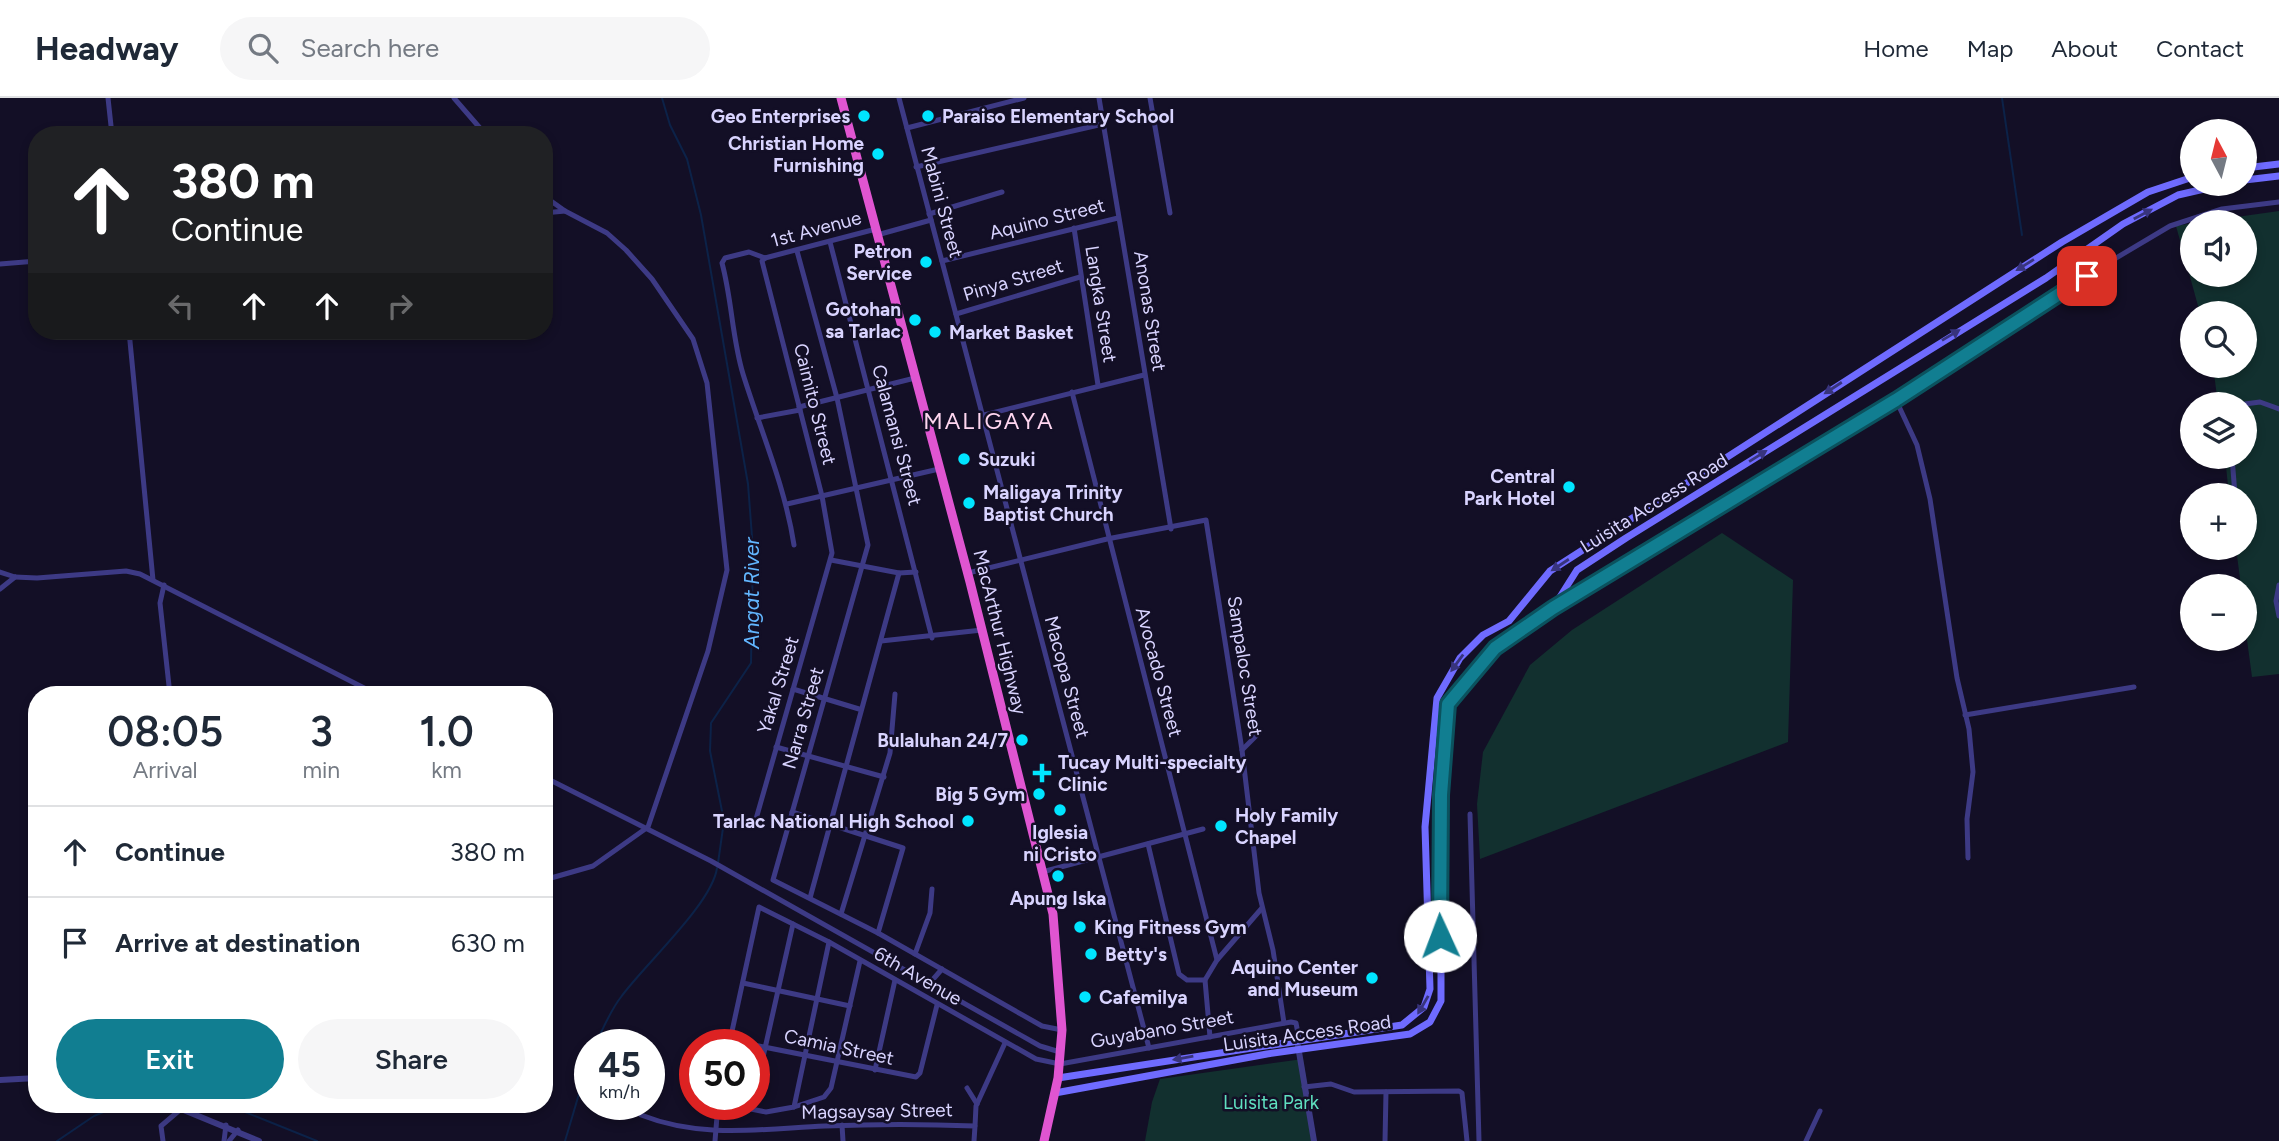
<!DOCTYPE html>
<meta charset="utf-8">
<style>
:root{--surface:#fff;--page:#f6f6f7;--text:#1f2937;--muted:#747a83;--line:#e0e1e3;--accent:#117e91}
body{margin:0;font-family:Figtree,sans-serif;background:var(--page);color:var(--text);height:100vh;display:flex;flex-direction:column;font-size:26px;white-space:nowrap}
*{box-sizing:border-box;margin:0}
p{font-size:23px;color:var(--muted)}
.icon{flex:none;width:38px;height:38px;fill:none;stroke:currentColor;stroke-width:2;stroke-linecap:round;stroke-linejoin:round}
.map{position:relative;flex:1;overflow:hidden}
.sheet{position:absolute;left:28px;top:588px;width:525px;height:427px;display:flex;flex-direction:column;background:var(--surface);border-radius:28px;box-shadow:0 4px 10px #0003}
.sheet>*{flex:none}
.banner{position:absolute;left:28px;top:28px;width:525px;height:214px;border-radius:28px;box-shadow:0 4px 10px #0003;background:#202124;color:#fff;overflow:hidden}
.needle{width:46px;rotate:353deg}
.controls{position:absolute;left:2180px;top:21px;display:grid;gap:14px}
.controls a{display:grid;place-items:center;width:77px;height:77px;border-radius:50%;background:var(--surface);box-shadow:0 4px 10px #0003;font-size:35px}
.speed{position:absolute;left:574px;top:931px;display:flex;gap:14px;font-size:35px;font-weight:700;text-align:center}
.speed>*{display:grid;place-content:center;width:91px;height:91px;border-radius:50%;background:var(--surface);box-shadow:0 4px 10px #0003;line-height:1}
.speed small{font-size:18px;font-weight:400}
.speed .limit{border:10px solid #d22;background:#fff;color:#111}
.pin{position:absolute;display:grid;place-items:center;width:60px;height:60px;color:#fff;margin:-30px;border-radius:14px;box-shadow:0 4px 10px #0006}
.me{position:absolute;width:77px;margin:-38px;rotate:358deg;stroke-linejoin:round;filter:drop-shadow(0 0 5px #0008)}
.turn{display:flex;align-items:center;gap:24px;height:147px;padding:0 28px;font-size:32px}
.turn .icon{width:91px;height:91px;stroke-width:2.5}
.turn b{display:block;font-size:49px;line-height:60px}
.lanes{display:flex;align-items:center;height:66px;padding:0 28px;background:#0003;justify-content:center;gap:35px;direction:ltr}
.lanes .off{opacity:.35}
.eta{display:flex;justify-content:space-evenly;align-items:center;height:119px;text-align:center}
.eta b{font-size:42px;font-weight:600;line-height:49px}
.action{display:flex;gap:14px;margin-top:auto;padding:14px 28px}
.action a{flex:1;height:80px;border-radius:42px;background:var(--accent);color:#fff;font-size:28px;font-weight:600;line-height:80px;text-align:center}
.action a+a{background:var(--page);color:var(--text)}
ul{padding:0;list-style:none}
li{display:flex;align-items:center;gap:21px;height:91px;padding:0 28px;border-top:2px solid var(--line)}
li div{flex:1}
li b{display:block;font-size:26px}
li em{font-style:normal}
header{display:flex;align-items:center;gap:42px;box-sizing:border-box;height:98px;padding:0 35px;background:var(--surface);border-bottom:2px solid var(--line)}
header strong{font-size:33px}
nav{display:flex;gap:38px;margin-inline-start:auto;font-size:24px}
.search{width:490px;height:63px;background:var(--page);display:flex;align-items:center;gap:18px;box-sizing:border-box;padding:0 24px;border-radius:38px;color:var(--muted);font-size:26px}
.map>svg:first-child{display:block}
.green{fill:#12302f}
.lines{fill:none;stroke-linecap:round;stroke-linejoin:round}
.stream{stroke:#0c2248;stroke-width:2}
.minor{stroke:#3d3a85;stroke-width:5}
.tertiary{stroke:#3d3a85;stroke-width:6}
.secondary{stroke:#6f6bff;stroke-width:7}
.trunk{stroke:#e055d1;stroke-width:9}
.oneway{fill:#38347d}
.route-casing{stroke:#0b525e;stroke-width:18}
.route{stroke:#117e91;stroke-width:12}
.poi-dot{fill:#00e5ff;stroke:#130f26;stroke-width:2.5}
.labels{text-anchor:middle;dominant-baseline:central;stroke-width:5;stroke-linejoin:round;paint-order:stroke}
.poi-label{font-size:19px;font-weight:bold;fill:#d9d4ff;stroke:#130f26;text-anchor:end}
.street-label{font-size:19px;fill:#d9d4ff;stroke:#130f26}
.park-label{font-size:19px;fill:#5fe0c0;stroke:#130f26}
.water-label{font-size:21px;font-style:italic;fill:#62b6ff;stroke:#130f26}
.quarter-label{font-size:23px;letter-spacing:2px;fill:#ffd6f0;stroke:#130f26}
</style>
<header>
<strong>Headway</strong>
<div class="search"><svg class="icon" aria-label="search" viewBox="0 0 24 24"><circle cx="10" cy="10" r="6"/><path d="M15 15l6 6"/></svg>Search here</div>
<nav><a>Home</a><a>Map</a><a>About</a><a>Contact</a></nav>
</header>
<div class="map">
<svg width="2279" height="1043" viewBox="0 0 2279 1043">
<rect width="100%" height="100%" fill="#130f26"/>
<!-- green -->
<g class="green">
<path d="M2279,113V576L2252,579L2245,527V488H2241L2236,450H2245V397H2229L2225,359H2245V306H2218L2213,268H2245V215H2200L2176,128L2193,125V177H2245V124H2201Z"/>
<path d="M1722,435L1793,482L1788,644L1480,761L1477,706L1483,654L1530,567L1572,532Z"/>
<path d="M1303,961L1316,1043H1145L1152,1004L1160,981Z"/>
</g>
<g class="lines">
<!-- stream -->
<g class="stream">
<path d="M662,0L670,27L687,61L701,117L748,386L753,452L751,565L711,625L710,653L724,723L718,765"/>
<path d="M2002,0L2022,137"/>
<path d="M595,947C603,931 610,913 621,899C644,867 712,806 717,770"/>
<path d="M225,1006L317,1043"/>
<path d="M57,1043L94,1018L122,1006"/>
<path d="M565,1043L590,959"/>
</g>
<!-- minor -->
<g class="minor">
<path d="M108,0L112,37"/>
<path d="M454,0L486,37"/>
<path d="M899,0L1149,950"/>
<path d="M1099,0L1171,431"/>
<path d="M1150,0L1170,115"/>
<path d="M907,30L1024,0"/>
<path d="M916,69L1103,26"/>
<path d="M544,98L565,113L607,135L626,152L652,181L693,241L707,285L727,472L708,553L648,729L593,768L544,782"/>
<path d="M544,115L565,113"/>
<path d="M929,116L1002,94"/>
<path d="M1074,130L1098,287"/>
<path d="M877,137L931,122"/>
<path d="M830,144L932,540"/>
<path d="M797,153L837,300L868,447L773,782L878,835L1042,928L1062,932"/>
<path d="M765,160L749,154L725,160L722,165C732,202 732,240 743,276C761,334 785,388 794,447"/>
<path d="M765,160L876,131"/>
<path d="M942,163L1118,120"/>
<path d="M0,166L37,163"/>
<path d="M956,216L1080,179"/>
<path d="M129,233L153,482"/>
<path d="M1072,294L1217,862"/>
<path d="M1896,302L1917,347L1930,401L1957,580L1969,631L1973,674L1967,721L1968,760"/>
<path d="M2245,306L2260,304L2279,311"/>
<path d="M799,309L915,280"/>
<path d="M984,317L1144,277"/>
<path d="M757,320L800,312"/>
<path d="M2232,359L2235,397"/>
<path d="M787,406L939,371"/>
<path d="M831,462L899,475L916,474"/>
<path d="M0,474L15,479L37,480L126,473L140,476L378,597"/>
<path d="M968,475L1107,441L1206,422L1242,652L1259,795L1273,852L1284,925"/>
<path d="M164,487L160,505L170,597"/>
<path d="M2279,487L2276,503L2279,518"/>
<path d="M0,491L15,479"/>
<path d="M1555,508L1896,302L2106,166L2170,128L2222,111L2279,104"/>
<path d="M881,543L982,532"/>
<path d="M793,591L859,611"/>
<path d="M1965,617L2134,589"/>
<path d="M776,649L884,679"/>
<path d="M1242,652L1259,635"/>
<path d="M544,679L711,763L1040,948L1060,954"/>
<path d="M792,714L903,750L878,835"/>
<path d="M1470,716L1479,1043"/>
<path d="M756,721L832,455L822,398L762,163L765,160"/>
<path d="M1148,746L1179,876L1187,882H1205"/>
<path d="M1042,774L1203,731"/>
<path d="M810,800L899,475"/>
<path d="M841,816L890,655L895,596"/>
<path d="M915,856L930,815L932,791"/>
<path d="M743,885L850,908"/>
<path d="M929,886L942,871"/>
<path d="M1210,939L1205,882L1217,862L1262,810"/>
<path d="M730,942L754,947"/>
<path d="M729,947L759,809L829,844L1036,961L1060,966L1291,924L1296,925L1299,941"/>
<path d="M754,947L916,979L920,975L937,907"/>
<path d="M875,972L895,882"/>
<path d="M1304,989L1331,986L1354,994L1459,993L1462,995L1467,1043"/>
<path d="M967,990L977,1006"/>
<path d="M754,999L793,826"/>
<path d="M726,1006L766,1014L794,1009L829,844"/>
<path d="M794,1009L824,999L831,990L860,863"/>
<path d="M641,1017C702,1041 761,1031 825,1028C875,1026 925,1026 975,1028L974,1043"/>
<path d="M842,1027L843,1043"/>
<path d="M975,1028L976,1008L1005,945"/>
<path d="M163,1043L161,1028L181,1011"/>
<path d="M224,1043L226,1027"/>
<path d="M229,1043L238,1032"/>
<path d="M715,1043L718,1006"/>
<path d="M1385,1043L1386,994"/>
<path d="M1806,1043L1820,1013"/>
</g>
<!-- tertiary -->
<g class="tertiary">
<path d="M1298,948L1314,1043"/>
<path d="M0,982L37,980"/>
<path d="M169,1006L259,1043"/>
</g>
<!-- secondary -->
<g class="secondary">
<path d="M2245,70L2279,66"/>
<path d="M2245,82L2279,78"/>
<path d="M1058,980L1402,927L1424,909L1430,891L1425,729L1437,600L1460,560L1483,537L1509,523L1550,473L2062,144L2148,94L2193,79"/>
<path d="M1055,995L1267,956L1410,936L1430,924L1441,903V697L1449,606L1495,550L1553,510L1577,472L1626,440L2046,180L2123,126L2178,97L2226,86"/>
</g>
<!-- trunk -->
<path class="trunk" d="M841,0L970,484L1053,816L1062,932L1058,980L1044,1043"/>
</g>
<!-- one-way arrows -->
<defs><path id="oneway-solid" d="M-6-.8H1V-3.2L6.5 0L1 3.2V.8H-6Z" transform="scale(1.75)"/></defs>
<g class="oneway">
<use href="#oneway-solid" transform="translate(2143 116) rotate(-28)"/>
<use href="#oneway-solid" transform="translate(2025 167) rotate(148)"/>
<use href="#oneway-solid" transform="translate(1951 237) rotate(-31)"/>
<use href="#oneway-solid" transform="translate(1833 290) rotate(147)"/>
<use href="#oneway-solid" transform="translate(1758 358) rotate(-32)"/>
<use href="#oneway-solid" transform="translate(1560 467) rotate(147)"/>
<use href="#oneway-solid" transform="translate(1457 565) rotate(126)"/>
<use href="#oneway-solid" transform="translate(1423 907) rotate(120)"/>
<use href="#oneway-solid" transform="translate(1183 960) rotate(170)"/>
</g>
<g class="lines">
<defs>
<path id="route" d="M1440,838L1441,697L1448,606L1495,550L1553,510L1896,302L2087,178"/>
</defs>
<!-- route casing -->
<use href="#route" class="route-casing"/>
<!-- route -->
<use href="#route" class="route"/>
</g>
<!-- markers -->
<g class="poi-dot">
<circle cx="864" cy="18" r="7"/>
<circle cx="928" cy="18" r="7"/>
<circle cx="878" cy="56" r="7"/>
<circle cx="926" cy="164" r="7"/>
<circle cx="915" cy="222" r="7"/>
<circle cx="935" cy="234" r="7"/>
<circle cx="964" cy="361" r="7"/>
<circle cx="1569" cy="389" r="7"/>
<circle cx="969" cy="405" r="7"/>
<circle cx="1022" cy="642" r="7"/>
<path d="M1038.5 664.5h7v7h7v7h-7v7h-7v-7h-7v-7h7z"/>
<circle cx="1039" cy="696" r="7"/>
<circle cx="1060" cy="712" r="7"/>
<circle cx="968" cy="723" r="7"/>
<circle cx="1221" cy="728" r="7"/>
<circle cx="1058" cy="778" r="7"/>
<circle cx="1080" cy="829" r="7"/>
<circle cx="1091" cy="856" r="7"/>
<circle cx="1372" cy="880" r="7"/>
<circle cx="1085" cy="899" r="7"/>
</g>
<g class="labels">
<!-- poi labels -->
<g class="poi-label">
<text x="850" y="18">Geo Enterprises</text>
<text x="942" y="18" text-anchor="start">Paraiso Elementary School</text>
<text x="864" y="45">Christian Home<tspan x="864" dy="22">Furnishing</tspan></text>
<text x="912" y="153">Petron<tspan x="912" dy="22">Service</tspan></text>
<text x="901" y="211">Gotohan<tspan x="901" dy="22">sa Tarlac</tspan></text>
<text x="949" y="234" text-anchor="start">Market Basket</text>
<text x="978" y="361" text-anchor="start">Suzuki</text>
<text x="1555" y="378">Central<tspan x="1555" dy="22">Park Hotel</tspan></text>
<text x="983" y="394" text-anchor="start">Maligaya Trinity<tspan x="983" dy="22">Baptist Church</tspan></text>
<text x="1008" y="642">Bulaluhan 24/7</text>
<text x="1058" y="664" text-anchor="start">Tucay Multi-specialty<tspan x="1058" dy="22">Clinic</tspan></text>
<text x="1025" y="696">Big 5 Gym</text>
<text x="1235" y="717" text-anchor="start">Holy Family<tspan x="1235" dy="22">Chapel</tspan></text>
<text x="954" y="723">Tarlac National High School</text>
<text x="1060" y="734" text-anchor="middle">Iglesia<tspan x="1060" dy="22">ni Cristo</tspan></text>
<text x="1058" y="800" text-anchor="middle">Apung Iska</text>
<text x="1094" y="829" text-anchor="start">King Fitness Gym</text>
<text x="1105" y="856" text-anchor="start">Betty's</text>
<text x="1358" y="869">Aquino Center<tspan x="1358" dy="22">and Museum</tspan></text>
<text x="1099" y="899" text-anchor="start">Cafemilya</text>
</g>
<!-- street labels -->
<g class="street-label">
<text transform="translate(942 104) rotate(75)">Mabini Street</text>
<text transform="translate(1047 121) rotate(-14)">Aquino Street</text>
<text transform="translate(816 131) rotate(-15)">1st Avenue</text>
<text transform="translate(1013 182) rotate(-17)">Pinya Street</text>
<text transform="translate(1101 206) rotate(81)">Langka Street</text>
<text transform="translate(1150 213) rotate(81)">Anonas Street</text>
<text transform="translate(815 306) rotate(76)">Caimito Street</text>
<text transform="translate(897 337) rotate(75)">Calamansi Street</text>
<text transform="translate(1654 405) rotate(-32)">Luisita Access Road</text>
<text transform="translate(1000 534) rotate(76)">MacArthur Highway</text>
<text transform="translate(1245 568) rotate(81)">Sampaloc Street</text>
<text transform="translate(1159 574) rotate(75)">Avocado Street</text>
<text transform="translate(1067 579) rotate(75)">Macopa Street</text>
<text transform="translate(778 587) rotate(-73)">Yakal Street</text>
<text transform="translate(803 620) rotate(-74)">Narra Street</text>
<text transform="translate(918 878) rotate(30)">6th Avenue</text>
<text transform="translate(1162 931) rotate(-10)">Guyabano Street</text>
<text transform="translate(1307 935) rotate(-8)">Luisita Access Road</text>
<text transform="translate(839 949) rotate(12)">Camia Street</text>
<text transform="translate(877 1013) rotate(-1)">Magsaysay Street</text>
</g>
<!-- park labels -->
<g class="park-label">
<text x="1271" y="1004">Luisita Park</text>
</g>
<!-- water labels -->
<g class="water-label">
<text transform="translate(751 495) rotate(-90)">Angat River</text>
</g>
<!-- quarter labels -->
<g class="quarter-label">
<text x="989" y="323">MALIGAYA</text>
</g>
</g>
</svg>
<div class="controls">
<a><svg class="needle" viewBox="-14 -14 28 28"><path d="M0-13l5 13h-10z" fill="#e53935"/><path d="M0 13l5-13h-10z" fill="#747a83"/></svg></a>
<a><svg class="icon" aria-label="sound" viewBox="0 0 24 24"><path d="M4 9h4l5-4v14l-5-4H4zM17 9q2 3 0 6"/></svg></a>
<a><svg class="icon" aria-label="search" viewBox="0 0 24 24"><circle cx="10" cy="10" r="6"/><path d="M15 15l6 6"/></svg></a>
<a><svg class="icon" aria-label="layers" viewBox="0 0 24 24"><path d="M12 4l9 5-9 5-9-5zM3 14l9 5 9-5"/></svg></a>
<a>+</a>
<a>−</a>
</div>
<div class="speed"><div>45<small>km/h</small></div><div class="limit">50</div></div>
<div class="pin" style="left:2087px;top:178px;background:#d93025"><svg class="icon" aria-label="arrive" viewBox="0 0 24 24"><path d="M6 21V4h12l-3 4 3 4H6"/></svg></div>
<svg class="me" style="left:1440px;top:838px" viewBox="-20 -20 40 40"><circle r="19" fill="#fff"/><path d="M0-13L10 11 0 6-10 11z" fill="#117e91"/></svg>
<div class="banner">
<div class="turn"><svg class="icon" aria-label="ahead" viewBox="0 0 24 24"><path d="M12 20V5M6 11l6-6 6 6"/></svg><div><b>380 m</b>Continue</div></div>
<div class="lanes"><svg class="icon off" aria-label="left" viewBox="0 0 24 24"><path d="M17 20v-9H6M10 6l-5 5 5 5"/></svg><svg class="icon" aria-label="ahead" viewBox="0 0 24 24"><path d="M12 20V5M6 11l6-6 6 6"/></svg><svg class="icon" aria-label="ahead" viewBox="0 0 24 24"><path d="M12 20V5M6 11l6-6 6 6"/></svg><svg class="icon off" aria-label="right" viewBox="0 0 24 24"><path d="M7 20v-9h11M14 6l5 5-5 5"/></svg></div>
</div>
<section class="sheet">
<div class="eta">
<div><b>08:05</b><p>Arrival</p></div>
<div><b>3</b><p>min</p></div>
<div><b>1.0</b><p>km</p></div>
</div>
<ul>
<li><svg class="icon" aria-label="ahead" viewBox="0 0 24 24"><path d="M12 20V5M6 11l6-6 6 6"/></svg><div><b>Continue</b></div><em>380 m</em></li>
<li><svg class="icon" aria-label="arrive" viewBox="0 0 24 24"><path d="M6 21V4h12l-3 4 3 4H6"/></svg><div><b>Arrive at destination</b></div><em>630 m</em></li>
</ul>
<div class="action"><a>Exit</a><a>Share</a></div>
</section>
</div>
